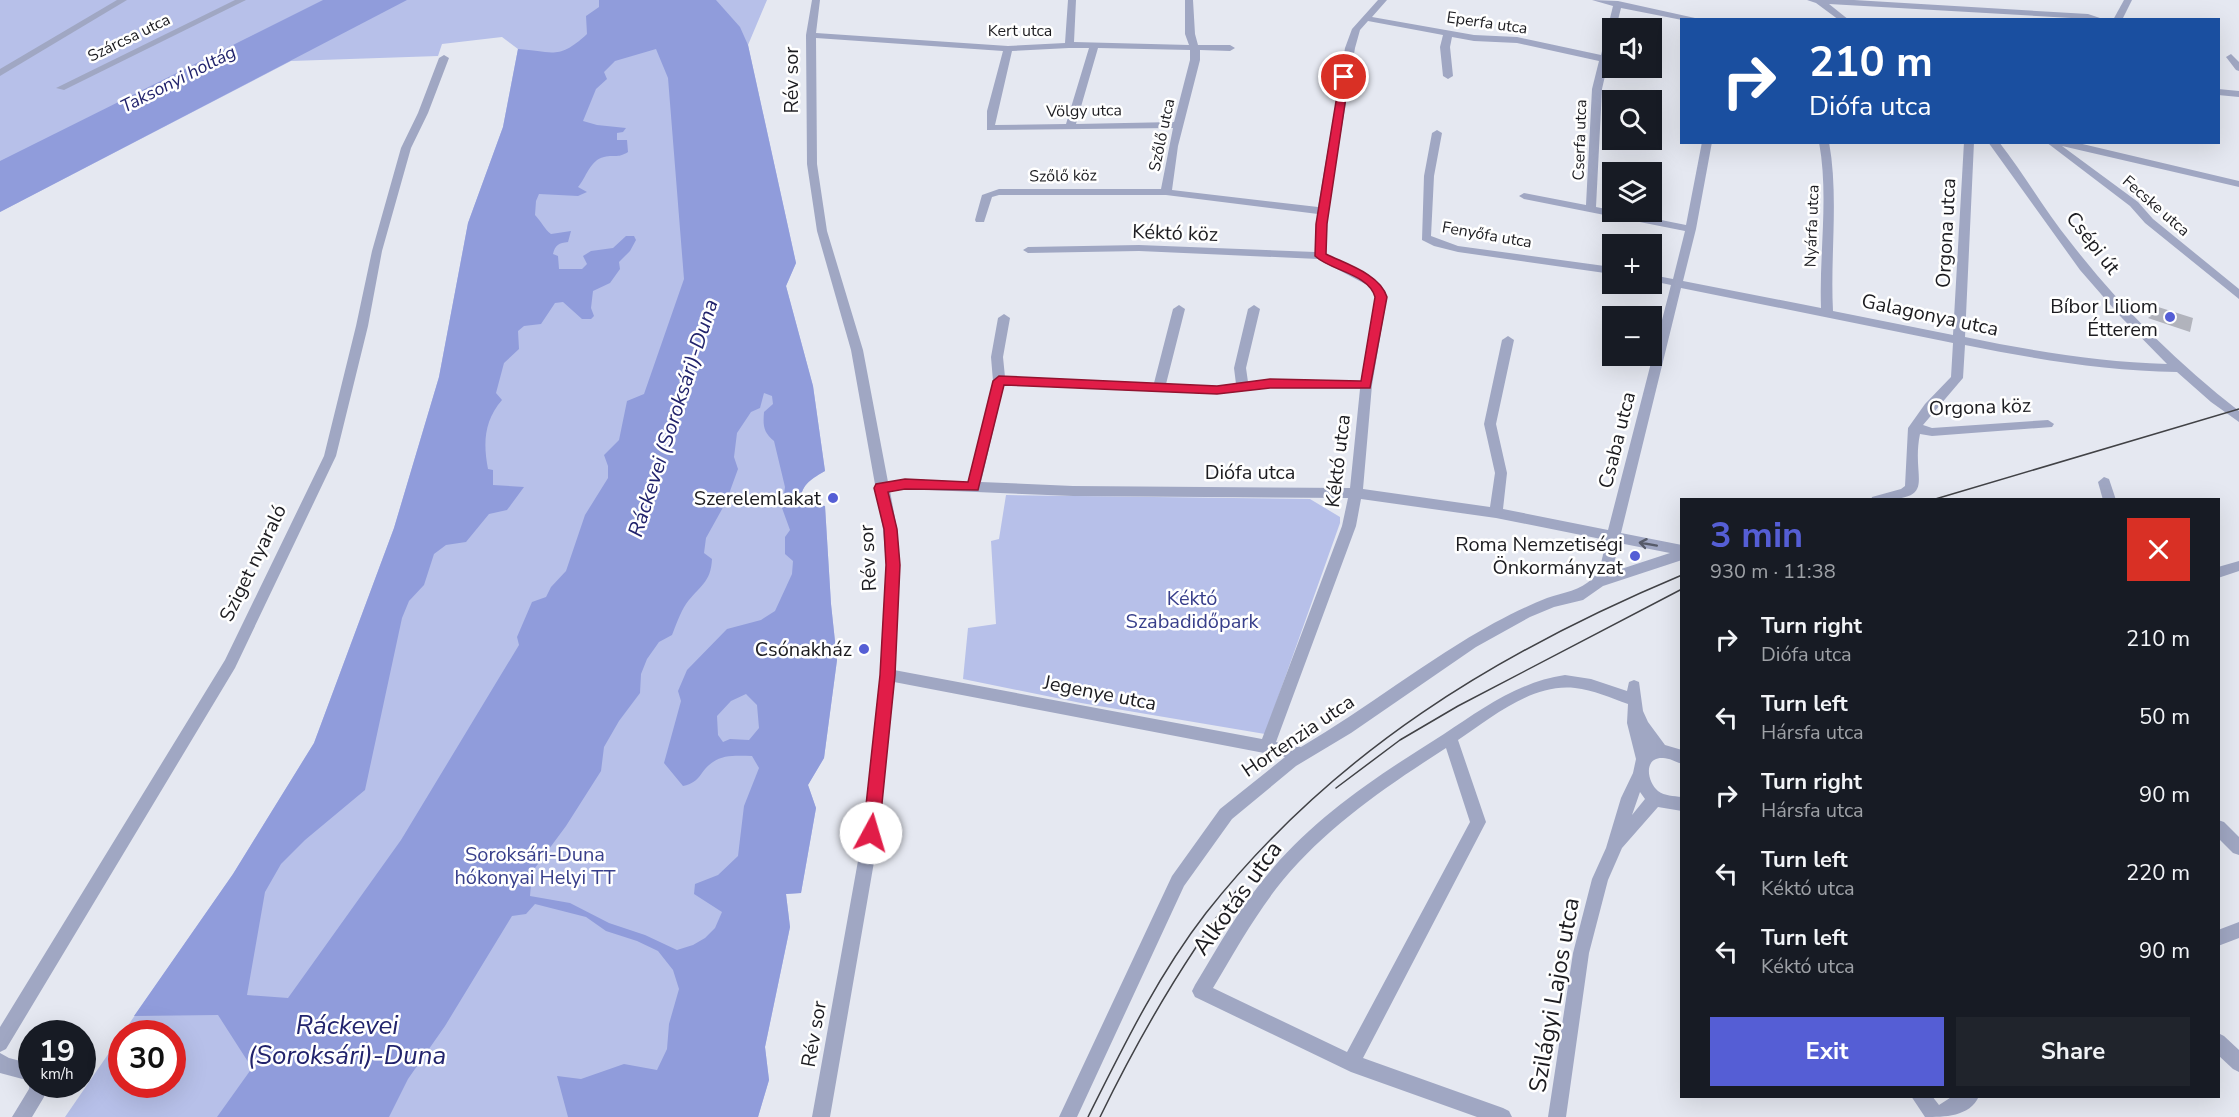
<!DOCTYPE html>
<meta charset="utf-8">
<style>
:root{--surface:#171b24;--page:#20242c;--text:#f1f3f6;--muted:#9ea1a6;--accent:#555ed5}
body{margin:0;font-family:"Nunito Sans",sans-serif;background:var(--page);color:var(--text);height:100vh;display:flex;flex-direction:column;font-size:22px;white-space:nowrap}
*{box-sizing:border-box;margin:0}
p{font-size:20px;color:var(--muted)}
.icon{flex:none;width:33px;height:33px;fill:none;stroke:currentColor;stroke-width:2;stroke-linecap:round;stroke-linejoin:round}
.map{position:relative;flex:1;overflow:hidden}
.side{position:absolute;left:1680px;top:498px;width:540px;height:600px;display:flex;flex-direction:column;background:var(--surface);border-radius:0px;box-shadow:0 6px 24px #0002}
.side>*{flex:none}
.guide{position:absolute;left:1680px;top:18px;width:540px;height:126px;border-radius:0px;box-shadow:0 6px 24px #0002;background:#1a4fa0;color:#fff;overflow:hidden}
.buttons{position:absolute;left:1602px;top:18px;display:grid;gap:12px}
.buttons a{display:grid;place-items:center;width:60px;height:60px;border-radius:0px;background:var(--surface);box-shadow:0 6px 24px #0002;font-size:30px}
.speed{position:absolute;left:18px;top:1020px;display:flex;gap:12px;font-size:30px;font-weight:700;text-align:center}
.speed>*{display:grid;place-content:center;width:78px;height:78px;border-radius:50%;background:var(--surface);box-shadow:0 6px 24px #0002;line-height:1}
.speed small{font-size:15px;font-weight:400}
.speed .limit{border:9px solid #d22;background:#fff;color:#111}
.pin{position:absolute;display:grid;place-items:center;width:51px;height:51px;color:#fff;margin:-26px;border:3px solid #fff;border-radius:50%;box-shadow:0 2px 6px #0007}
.me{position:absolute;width:66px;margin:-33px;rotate:6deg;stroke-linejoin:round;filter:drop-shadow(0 0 4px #0008)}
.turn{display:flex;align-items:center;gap:21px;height:126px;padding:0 30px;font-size:27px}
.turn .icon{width:78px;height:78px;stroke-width:2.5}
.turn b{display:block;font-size:42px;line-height:51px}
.round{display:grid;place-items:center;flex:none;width:63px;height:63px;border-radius:0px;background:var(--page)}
.headline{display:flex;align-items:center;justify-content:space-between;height:102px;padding:0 30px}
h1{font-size:36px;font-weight:700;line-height:45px;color:var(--accent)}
.action{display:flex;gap:12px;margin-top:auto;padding:12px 30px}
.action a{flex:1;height:69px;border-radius:0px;background:var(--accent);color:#fff;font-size:24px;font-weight:700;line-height:69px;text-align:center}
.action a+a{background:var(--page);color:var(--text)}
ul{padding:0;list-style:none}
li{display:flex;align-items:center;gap:18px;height:78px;padding:0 30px}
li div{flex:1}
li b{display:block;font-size:22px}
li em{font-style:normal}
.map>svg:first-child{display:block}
.green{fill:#b7c0e9}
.water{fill:#909cdb;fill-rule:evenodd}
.building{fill:#b1b3bc}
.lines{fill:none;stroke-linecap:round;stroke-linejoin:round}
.minor{fill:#a0a7c3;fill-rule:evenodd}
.tram{stroke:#414246;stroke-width:1.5}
.oneway{stroke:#575b69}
.route{fill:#e11d48;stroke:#92132f;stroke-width:1.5}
.poi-dot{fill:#555ed5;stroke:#fff;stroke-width:2}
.labels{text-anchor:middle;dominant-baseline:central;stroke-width:5;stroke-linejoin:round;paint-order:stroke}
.far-street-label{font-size:16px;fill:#1c1c20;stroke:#fff}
.far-water-label{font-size:18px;font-style:italic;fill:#21236c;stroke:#fff}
.street-label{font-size:20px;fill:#1c1c20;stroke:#fff}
.poi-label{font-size:20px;fill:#1c1c20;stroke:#fff;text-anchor:end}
.park-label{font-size:20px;fill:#383f8b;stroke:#fff}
.water-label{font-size:21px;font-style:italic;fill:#21236c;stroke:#fff}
.near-street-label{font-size:24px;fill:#1c1c20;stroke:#fff}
.near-water-label{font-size:26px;font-style:italic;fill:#21236c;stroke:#fff}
</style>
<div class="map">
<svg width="2239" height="1117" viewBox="0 0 2239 1117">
<rect width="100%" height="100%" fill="#e5e8f1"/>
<!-- green -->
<g class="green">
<path d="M0,0H767L748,45L796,263L786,286L813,386L825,471C813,478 800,485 801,501L825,506L831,604L837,660L824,758L808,785L816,808L801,893L786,894L790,927L765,1047L769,1080L758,1117H65L122,1034V1084H172V1034H122L233,874L314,743L394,528L439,377L468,223L503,127L518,49L502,37L442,44L438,56L291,61L0,212Z"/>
<path d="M1006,495L1310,499L1340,517V523L1265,734L1081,703L963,679L968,628L996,624L991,541L999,539Z"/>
</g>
<!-- water -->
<g class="water">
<path d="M323,0H407L0,212V161Z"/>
<path d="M599,0H716L740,27L748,45L796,263L786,286L813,386L825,471C813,478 800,485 801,501L825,506L831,604L837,660L824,758L808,785L816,808L801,893L786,894L790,927L765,1047L769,1080L758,1117H568L557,1076L581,1079L624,1064L657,1070L667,1049L669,1024L679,989L673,970L658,951L637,941L606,931L586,917L535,904L526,914L512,916L445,1026L408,1079L389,1117H217L252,1068L218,1015L134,1016L233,874L314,743L394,528L439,377L468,223L503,127L518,49C552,51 558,61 587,34L586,16L599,7ZM656,49L668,78L684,279L644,394L627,401L619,440L604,455L608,466V478L585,515L566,571L551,587L546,597L532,602L517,637L519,645L401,840L288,998L247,995L265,892L281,864L305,840L365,790L402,618L409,601L424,585L434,554L446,545L466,542L489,514L507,510L524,487L493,485V470L488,469C483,443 484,421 502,400L496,393L504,363L519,349L518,331L524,326L541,324L555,303L563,302L582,319H591L594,316L591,308L593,291L610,283L620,269L619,262L630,251L636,240L634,236H626L613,248L591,251L583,256L587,264L582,269H559L558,256L553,254C555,245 559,243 568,242L571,231L551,234C545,230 541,221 535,215L536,201L539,194L578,196L587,192L578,187C586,178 590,160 604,157C614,154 617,159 628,152L627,140H617V133L623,132L626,128L597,125L583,121L596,89L607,79L604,72L615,61ZM764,393L772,396L773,404L764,412C763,425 763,432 774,441L785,487L782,508L790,530L785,537V554L793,561L792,574L775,611L761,620L727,629L687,670L678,691L681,701L664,763L683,786C702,782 699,771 713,762C724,754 740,756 752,756L759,768L744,806L738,856L718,875L695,884L694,894L722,912L715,928L705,938L693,945L677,950L645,935L609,923L570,903L530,896L532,872L566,826L601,771L604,747L619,721L640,693L641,674L647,659L659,642L672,635C676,625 680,613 686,604C699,586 711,583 712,559L704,553L706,538L726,502L738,469L734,457L737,433L751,412L760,408ZM746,694L757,705L759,728L749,740L730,739L723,742L718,735L717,716L731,701Z"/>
</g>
<!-- building -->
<path class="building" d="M2139,305L2155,306L2193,318L2190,332L2148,318L2151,316Z"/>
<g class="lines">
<!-- minor -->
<g class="minor">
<path d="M117,0H127L0,76V69Z"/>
<path d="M235,0H246L64,90L56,88Z"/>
<path d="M812,0H820L816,33L1008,46L1065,43L1068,0H1076L1074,42L1189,45L1185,34V0H1193L1195,34L1198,45H1230L1235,48L1230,51L1200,50V60L1178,146L1172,190L1318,207L1345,48L1352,29L1378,0H1387L1372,17L1474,35L1517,37L1601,55L1613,6L1592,0L1618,1L1695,18L1682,20L1621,8L1616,28H1612V45L1602,89L1596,207L1686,225L1702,142H1712L1696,229L1683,281L1821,308C1819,253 1829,197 1819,142H1829C1839,197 1830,255 1833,311L1953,335L1964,142H1974L1965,337C2032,351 2099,362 2167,364L2121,317L2080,270L1988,142H1999C2025,175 2045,211 2071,243C2120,306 2176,362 2239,411V422L2211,402L2177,372C2105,371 2035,359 1965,345L1963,378L1923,425L1932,428L2048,420L2054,424L2052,427L1932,436L1920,434C1910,482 1942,500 1871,500L1872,497L1901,489L1905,486L1908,428L1925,404L1951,377L1953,343L1681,288L1621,533L1682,545V560L1603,586L1583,600L1554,607L1530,617L1476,647L1351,733L1296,766L1232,819L1184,886L1077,1117H1059L1172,876L1220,809L1285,757L894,682L879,833L830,1117H812L863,833L880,675L886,565L883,529L851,350L817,231L807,164L806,35ZM1368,21L1443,35L1440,47L1443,76L1448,79L1453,76L1450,47L1452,37L1474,41L1517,43L1599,61L1592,89L1586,205L1524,193L1519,196L1524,199L1685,231L1673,279L1652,275V281L1671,285L1608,530L1503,509L1507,473L1496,424L1514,340L1508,336L1502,340L1484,424L1495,473L1490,507L1363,489L1372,385L1387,297C1381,274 1345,264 1326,254L1328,211L1355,48L1360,30ZM816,38L1003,51L987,111V130L1173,128L1161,189H999L982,195L975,220L976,222H984L992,197L999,195H1166L1318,214L1315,252L1139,245L1028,247L1023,250L1028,253L1139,251L1318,259L1369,286L1374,290L1375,297L1361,381L1270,380L1248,382L1246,368L1260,309L1254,305L1248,309L1234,368L1236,384L1217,386L1166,384L1185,309L1179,305L1173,309L1154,383L1005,377L1003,357L1010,318L1004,314L998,318L991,357L993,381L968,482L905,479L888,482L863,350L827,231L817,164ZM1069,48H1089L1066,124L995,125L1012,51ZM1098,48L1190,50V60L1174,122L1076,124ZM1004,385L1217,394L1270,388L1360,389L1350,488L1073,486L981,482ZM905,489L1073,496L1348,498L1342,526L1262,739L894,670L900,565L897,529L890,491ZM1361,499L1496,518L1606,540C1603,552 1602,569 1593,578C1580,591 1564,592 1547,598C1529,605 1511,614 1494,623C1427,660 1367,708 1301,747L1276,742L1356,526ZM1619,543L1670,553L1612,572Z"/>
<path d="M1807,0H1854L2088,14L2106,20L1829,4L1849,20H1839L1816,3Z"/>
<path d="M2124,0H2132L2122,20H2113Z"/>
<path d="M2231,54L2239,62V71L2236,70L2226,57Z"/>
<path d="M444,55L449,58L428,113L411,148L382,251L368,326L336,456L235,668L6,1049L0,1052V1027L225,660L324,456L356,326L372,251L401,148L418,113L439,58Z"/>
<path d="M2218,89L2239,91V97L2218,95Z"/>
<path d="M1437,130L1442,133L1434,176L1431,236L1458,246L1612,267V274L1458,252L1434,246L1422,240L1424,176L1432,133Z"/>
<path d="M2046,142H2074L2239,181V187L2062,146L2138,202L2153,219L2239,289V299L2145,223L2130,206Z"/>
<path d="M2104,477L2109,479L2116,500H2103L2098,482Z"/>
<path d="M2239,561V571L2218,578V567Z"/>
<path d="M1565,675L1591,679L1627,691L1629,682L1634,680L1639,682L1643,711L1648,722L1665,745L1682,750V764C1676,762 1669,758 1663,758C1643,757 1647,782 1658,791C1665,796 1673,796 1682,797V811L1658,807L1622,848L1608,880L1589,953L1566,1117H1548L1573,953L1592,879L1606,848L1621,798L1633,773L1636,759L1627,723L1628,704C1611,698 1593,690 1575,688C1532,683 1491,718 1458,740L1486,822L1363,1058L1503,1108L1509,1111L1512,1117H1477L1351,1072L1195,997L1192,991L1195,985C1219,945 1242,903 1273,868C1321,812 1382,773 1444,734C1482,709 1518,682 1565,675ZM1446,748L1470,822L1347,1052L1213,988C1235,951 1256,913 1283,880C1328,826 1387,786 1446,748ZM1640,792L1645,799L1632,815Z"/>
<path d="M2218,820L2224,822L2239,837V855L2233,853L2218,838Z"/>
<path d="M2239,922V938L2218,946V930Z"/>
<path d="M2218,1033L2224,1036L2239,1050V1072L2233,1069L2218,1055Z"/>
<path d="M0,1053L9,1058L32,1064V1084H47L44,1097L32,1117H12L29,1089L30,1081L0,1073Z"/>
<path d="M1911,1096H1932L1939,1105L1953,1096H1979C1970,1117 1944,1117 1925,1117Z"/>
</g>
<!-- tram -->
<g class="tram">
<path d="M1932,500L2239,409"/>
<path d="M1336,788L1400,740L1458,706L1682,589"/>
<path d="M1088,1117C1123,1047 1158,975 1206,913C1333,752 1496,653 1682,575"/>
<path d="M1100,1117C1140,1035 1184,958 1240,886"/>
</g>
</g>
<!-- one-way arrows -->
<defs><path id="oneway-shaft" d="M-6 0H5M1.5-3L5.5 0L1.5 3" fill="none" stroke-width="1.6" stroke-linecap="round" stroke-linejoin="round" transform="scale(1.5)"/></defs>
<use class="oneway" href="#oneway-shaft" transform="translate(1648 544) rotate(-170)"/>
<!-- route -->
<path class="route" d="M1344,74L1349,77L1327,224L1326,254C1346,264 1380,274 1387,297L1370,388H1270L1217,394L1004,385L978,490L905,489L888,492L897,529L900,565L895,675L879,833L877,838L871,841L866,838L863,833L880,675L886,565L884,529L874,488L876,484L905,479L968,482L993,381L999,376L1217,386L1270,379L1361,381L1375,297C1369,274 1331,271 1315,256L1316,224L1340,77Z"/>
<!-- markers -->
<g class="poi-dot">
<circle cx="2170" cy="317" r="6"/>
<circle cx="833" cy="498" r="6"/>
<circle cx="1635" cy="556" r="6"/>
<circle cx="864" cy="649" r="6"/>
</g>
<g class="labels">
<!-- far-street labels -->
<g class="far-street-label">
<text transform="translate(1487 23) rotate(8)">Eperfa utca</text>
<text x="1020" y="31">Kert utca</text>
<text transform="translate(129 38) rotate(-26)">Szárcsa utca</text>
<text transform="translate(1084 111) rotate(-1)">Völgy utca</text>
<text transform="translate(1162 135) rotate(-78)">Szőlő utca</text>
<text transform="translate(1580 140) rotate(-88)">Cserfa utca</text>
<text transform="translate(1063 176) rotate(-1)">Szőlő köz</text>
<text transform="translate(2156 206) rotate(41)">Fecske utca</text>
<text transform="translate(1812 226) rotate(-88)">Nyárfa utca</text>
<text transform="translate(1487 235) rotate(10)">Fenyőfa utca</text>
</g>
<!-- far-water labels -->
<g class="far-water-label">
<text transform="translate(178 79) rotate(-27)">Taksonyi holtág</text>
</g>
<!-- street labels -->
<g class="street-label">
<text transform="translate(791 80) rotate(-90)">Rév sor</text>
<text transform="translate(1175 233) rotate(2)">Kéktó köz</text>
<text transform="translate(1946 233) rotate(-87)">Orgona utca</text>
<text transform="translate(2093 243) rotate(52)">Csépi út</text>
<text transform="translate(1930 315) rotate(12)">Galagonya utca</text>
<text transform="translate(1980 407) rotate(-2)">Orgona köz</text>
<text transform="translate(1617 440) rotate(-76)">Csaba utca</text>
<text transform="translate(1338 461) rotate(-83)">Kéktó utca</text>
<text x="1250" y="472">Diófa utca</text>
<text transform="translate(868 558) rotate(-93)">Rév sor</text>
<text transform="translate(253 563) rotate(-64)">Sziget nyaraló</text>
<text transform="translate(1100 693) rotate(11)">Jegenye utca</text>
<text transform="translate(1298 736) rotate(-34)">Hortenzia utca</text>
<text transform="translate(814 1034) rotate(-80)">Rév sor</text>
</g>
<!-- poi labels -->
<g class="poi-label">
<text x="2158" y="306">Bíbor Liliom<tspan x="2158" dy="23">Étterem</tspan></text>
<text x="821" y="498">Szerelemlakat</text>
<text x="1623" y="544">Roma Nemzetiségi<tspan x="1623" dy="23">Önkormányzat</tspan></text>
<text x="852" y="649">Csónakház</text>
</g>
<!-- park labels -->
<g class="park-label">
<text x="1192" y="598">Kéktó<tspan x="1192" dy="23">Szabadidőpark</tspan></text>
<text x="535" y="854">Soroksári-Duna<tspan x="535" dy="23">hókonyai Helyi TT</tspan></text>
</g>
<!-- water labels -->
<g class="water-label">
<text transform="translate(673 418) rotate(-72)">Ráckevei (Soroksári)-Duna</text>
</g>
<!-- near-street labels -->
<g class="near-street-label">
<text transform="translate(1237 898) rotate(-54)">Alkotás utca</text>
<text transform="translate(1554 995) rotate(-80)">Szilágyi Lajos utca</text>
</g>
<!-- near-water labels -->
<g class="near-water-label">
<text x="347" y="1025">Ráckevei<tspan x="347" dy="30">(Soroksári)-Duna</tspan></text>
</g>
</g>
</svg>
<div class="buttons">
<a><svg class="icon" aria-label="sound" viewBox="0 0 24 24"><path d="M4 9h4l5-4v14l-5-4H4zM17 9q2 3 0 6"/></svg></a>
<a><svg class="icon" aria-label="search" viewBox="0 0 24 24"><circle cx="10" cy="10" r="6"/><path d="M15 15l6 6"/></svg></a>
<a><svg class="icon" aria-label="layers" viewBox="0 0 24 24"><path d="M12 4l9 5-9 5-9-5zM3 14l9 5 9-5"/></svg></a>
<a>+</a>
<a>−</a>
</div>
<div class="speed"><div>19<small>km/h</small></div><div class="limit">30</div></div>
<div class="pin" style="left:1344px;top:77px;background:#d93025"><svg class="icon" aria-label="arrive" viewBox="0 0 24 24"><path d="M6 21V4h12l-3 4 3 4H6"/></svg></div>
<svg class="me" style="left:871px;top:833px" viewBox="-20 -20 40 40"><circle r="19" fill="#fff"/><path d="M0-13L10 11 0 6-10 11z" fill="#e11d48"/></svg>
<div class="guide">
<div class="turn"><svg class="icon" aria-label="right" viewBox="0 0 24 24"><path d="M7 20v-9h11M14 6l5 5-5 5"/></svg><div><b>210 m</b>Diófa utca</div></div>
</div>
<section class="side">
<div class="headline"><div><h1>3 min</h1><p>930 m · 11:38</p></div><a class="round" style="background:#d93025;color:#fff"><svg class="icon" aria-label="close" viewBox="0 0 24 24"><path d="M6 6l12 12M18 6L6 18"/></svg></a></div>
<ul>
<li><svg class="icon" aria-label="right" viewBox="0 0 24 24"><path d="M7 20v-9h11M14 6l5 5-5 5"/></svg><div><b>Turn right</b><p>Diófa utca</p></div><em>210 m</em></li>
<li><svg class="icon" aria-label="left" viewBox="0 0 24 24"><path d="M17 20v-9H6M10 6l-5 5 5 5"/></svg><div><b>Turn left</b><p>Hársfa utca</p></div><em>50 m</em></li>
<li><svg class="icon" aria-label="right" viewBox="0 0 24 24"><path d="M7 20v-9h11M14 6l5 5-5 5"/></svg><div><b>Turn right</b><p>Hársfa utca</p></div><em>90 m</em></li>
<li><svg class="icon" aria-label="left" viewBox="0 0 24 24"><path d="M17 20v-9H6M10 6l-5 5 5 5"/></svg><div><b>Turn left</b><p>Kéktó utca</p></div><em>220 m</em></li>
<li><svg class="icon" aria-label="left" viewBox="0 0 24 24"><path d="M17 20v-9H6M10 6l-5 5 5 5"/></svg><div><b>Turn left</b><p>Kéktó utca</p></div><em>90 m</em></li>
</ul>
<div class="action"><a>Exit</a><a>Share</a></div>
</section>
</div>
